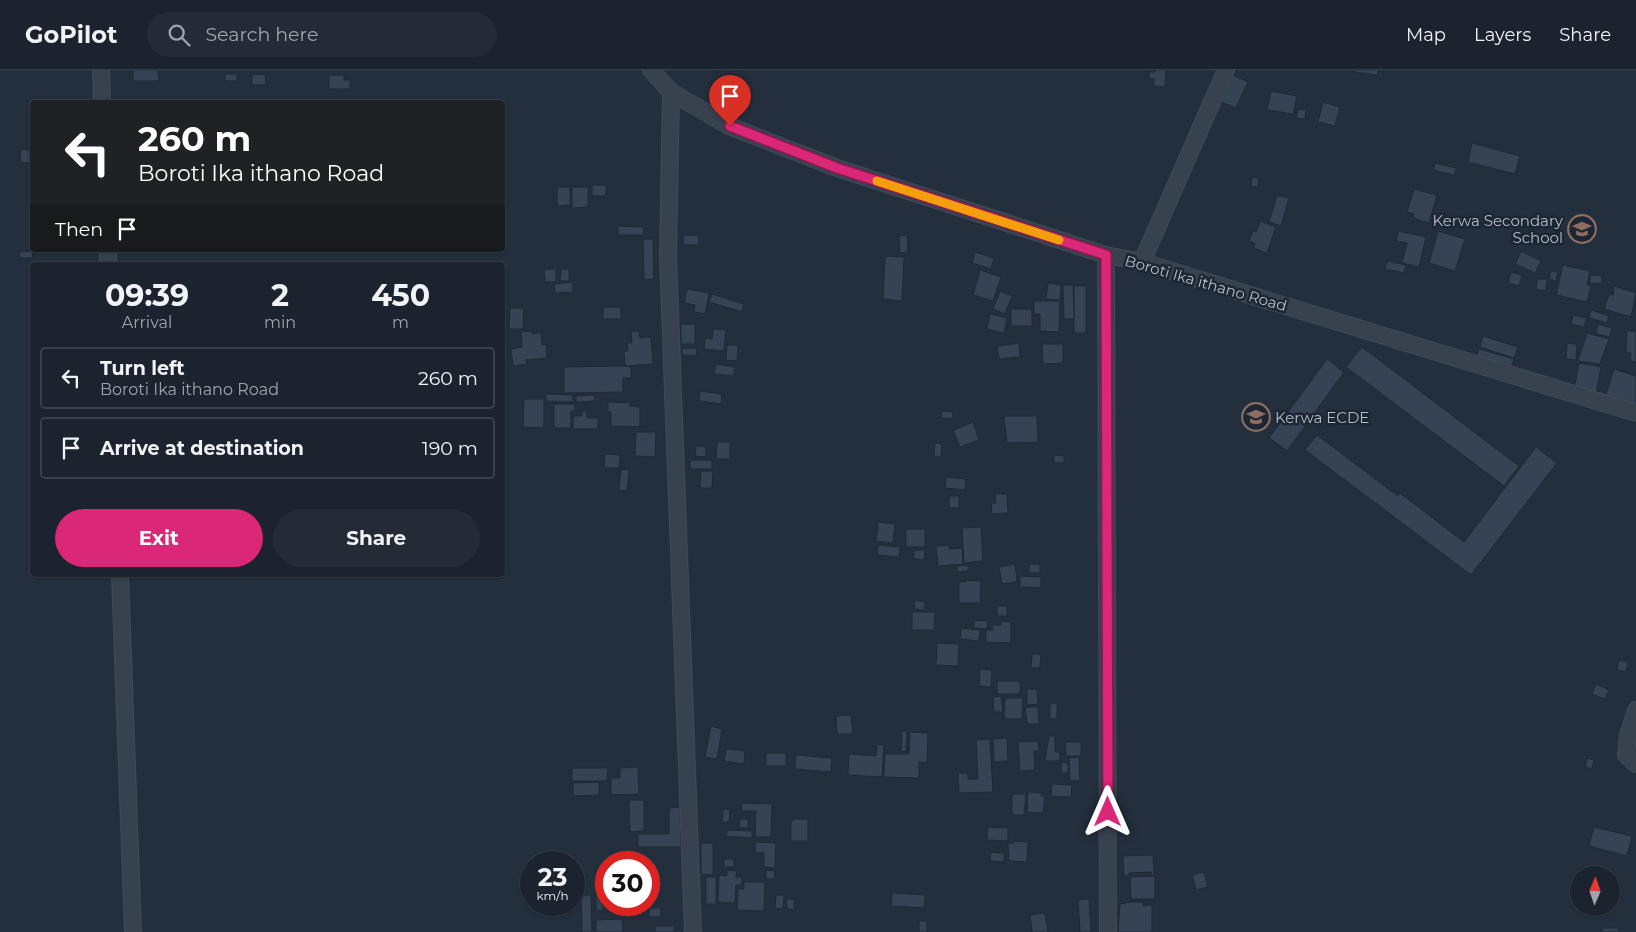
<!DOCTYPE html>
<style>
:root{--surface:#1b232e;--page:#242b36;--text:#f1f3f6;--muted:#a0a4aa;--line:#39404a;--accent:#db2777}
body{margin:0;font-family:Montserrat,sans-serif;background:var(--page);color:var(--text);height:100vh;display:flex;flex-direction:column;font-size:19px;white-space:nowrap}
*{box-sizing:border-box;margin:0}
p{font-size:16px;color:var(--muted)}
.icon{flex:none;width:28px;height:28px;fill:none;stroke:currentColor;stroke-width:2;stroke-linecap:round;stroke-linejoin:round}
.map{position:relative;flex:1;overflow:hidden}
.panel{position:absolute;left:30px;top:192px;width:475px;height:315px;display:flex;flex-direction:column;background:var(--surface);border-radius:5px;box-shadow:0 1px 4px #0004,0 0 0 1px var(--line)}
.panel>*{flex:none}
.top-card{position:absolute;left:30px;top:30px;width:475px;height:152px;border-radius:5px;box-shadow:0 1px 4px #0004,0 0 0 1px var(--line);background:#202124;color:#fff;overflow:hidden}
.needle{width:32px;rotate:2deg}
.buttons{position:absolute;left:1570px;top:796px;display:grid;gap:10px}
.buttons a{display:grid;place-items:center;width:50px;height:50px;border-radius:50%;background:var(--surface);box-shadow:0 1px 4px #0004,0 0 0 1px var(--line);font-size:25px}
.speed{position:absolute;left:520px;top:781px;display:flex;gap:10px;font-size:25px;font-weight:700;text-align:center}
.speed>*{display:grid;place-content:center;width:65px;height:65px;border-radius:50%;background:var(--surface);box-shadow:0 1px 4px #0004,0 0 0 1px var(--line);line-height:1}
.speed small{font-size:12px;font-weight:400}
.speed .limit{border:8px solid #d22;background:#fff;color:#111}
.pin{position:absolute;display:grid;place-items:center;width:42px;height:42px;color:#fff;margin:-51px -21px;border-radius:50% 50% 50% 0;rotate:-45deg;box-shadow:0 0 5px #0007}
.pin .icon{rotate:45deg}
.me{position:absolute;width:55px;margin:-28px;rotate:0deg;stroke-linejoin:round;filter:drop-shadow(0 0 4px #0008)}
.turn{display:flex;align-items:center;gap:18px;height:105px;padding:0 25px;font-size:22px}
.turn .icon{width:65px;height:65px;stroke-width:2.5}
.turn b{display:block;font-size:35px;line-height:42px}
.then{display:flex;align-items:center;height:48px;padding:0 25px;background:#0003;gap:10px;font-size:19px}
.eta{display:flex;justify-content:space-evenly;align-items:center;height:85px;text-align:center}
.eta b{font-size:30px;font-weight:700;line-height:35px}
.button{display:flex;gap:10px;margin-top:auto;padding:10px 25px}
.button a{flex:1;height:58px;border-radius:30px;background:var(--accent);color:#fff;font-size:20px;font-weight:700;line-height:58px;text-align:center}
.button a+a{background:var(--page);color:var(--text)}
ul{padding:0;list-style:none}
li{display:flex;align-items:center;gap:15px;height:62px;margin:0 10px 8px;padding:0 15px;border:2px solid var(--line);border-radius:5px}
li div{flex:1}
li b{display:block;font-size:19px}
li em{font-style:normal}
header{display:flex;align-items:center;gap:30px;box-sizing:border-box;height:70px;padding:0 25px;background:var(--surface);border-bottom:1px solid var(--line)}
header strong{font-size:24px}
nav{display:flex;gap:28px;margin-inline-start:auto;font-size:18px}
.search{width:350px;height:45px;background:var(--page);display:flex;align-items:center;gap:12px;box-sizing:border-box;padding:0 18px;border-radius:28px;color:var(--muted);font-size:19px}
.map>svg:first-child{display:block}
.building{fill:#364354;stroke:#1f2835}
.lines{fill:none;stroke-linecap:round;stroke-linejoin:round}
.minor-casing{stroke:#414a57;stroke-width:18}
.minor{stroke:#38414e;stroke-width:16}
.route-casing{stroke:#8e194d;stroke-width:12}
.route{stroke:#db2777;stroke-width:9}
.slow{stroke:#f59e0b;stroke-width:9}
.labels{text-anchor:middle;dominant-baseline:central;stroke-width:5;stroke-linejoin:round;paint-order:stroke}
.poi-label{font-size:15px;fill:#b4bcc9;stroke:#1d2633;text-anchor:end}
.street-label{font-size:15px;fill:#b4bcc9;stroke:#1d2633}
</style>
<header>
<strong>GoPilot</strong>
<div class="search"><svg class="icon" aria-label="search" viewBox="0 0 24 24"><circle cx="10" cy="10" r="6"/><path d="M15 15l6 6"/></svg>Search here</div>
<nav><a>Map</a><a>Layers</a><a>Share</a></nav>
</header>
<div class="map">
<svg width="1636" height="862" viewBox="0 0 1636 862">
<rect width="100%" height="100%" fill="#242f3e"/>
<!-- building -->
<g class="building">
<path d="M133,0H158L159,11H133Z"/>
<path d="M1155,0H1166L1165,17L1154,16V9H1149V2H1155Z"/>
<path d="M1355,0H1378L1377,5L1354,2Z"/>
<rect x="225" y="4" width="12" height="7"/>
<path d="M265,4L266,15H252V5Z"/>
<path d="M329,5H344V10H350V19H329Z"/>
<path d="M1233,5L1248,12L1236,38L1221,32Z"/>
<path d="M1271,21L1297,26L1293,44L1267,40Z"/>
<path d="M1323,32L1340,37L1335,56L1318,52Z"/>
<path d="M1298,39L1306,40L1305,49L1296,48Z"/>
<path d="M1472,73L1520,86L1515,104L1468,92Z"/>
<path d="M21,79L29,80V83L32,84V93L20,92Z"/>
<path d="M1435,93L1456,98L1455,105L1433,100Z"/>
<path d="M1252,107L1259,108L1258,117L1251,116Z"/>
<rect x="592" y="115" width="14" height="11"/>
<path d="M557,117H570V135L557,136Z"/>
<path d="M572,117H588V137L572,138Z"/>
<path d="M1414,119L1437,125L1429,153L1419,150L1413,147L1414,144L1407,142Z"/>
<path d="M1277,125L1289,128L1281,156L1269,152Z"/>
<path d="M1260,151L1276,157L1267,183L1254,178L1255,173L1249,171L1253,161L1256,162Z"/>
<path d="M618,156L644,157L643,165H618Z"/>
<path d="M1398,161L1426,167L1419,197L1402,193L1407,173L1396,171Z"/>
<path d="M1438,161L1465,169L1455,201L1429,193Z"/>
<path d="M683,165L699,166V175H683Z"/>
<path d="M907,165L908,182L900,183L899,166Z"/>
<path d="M643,169H653L654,209L644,210Z"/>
<path d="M32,181L33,188H20L19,182Z"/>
<path d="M1521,181L1541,191L1535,203L1515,194Z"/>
<path d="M975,182L994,188L991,199L972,193Z"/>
<path d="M885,186L904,187L902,231L883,229Z"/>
<path d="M1387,191L1406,195L1404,203L1385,199Z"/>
<path d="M1563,195L1590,201L1587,215L1591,216L1587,232L1556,225Z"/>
<path d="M544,199H556V212H545Z"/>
<path d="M561,199H569V211H560Z"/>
<path d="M980,200L1001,207L993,231L973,225Z"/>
<path d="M1551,201L1558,202L1556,211L1549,209Z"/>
<path d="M1511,202L1522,205L1519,216L1508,213Z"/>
<path d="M1590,205L1602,206V214L1590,213Z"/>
<path d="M1537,209H1547L1546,220H1536Z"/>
<path d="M573,212V222L555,223L554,214Z"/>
<path d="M1048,213L1061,215L1060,230L1046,229Z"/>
<path d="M1063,215H1073L1074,249H1064Z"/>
<rect x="1074" y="216" width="12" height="47"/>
<path d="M1614,216L1636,223L1631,247L1604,239L1609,224L1613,225Z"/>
<path d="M687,219L709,223L705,244L694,242L695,235L684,233Z"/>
<path d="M1000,221L1012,226L1005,244L993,239Z"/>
<path d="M712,224L744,234L742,242L709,232Z"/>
<path d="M1034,231H1060L1059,262L1040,261V244H1034Z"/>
<rect x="603" y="237" width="18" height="12"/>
<path d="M510,238H524L523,259H509Z"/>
<rect x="1011" y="239" width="21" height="17"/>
<path d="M1591,240L1609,246L1607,253L1589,248Z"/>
<path d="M990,244L1007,248L1004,263L987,259Z"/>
<path d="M1573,245L1587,248L1584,257L1571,254Z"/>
<rect x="681" y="254" width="14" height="20"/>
<path d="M1598,254L1612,258L1610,267L1596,264Z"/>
<path d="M713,259L726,260L724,281L704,279L705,268L712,269Z"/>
<path d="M1627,260L1636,262V292L1630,291L1631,283H1626Z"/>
<path d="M532,261V264L541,262L542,275L546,274L547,288L526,290L527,294L513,296L511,279L522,277L521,262Z"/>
<path d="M631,261H639L640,268L651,267L653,294L625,296L624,281H628L627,273H632Z"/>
<path d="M1587,263L1609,269L1600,294L1578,291Z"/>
<path d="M1483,266L1518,277L1514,288L1480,277Z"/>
<path d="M1019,273L1020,287L999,289L997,276Z"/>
<path d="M1567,273L1577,274L1576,290L1566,289Z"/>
<path d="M1042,274H1063V293L1043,294Z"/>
<path d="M727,275H738L737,291L726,290Z"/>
<path d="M1362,277L1519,396L1504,416L1346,297Z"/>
<path d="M682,278H697L696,286L682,285Z"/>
<path d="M1479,279L1514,289L1511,298L1476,288Z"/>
<path d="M1327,289L1344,302L1287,381L1269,368Z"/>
<path d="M1579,293L1601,297L1596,324L1574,320Z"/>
<path d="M716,294L735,297L733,306L714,304Z"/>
<path d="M622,296L631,297V308H623V322L564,323V297Z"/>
<path d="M1614,299L1636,306V336L1605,327Z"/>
<path d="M700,321L722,324L721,334L699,331Z"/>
<path d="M546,324L573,325V332L546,331Z"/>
<path d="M595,325V331L576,332V326Z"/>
<path d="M524,329H544V358L523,357Z"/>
<path d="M608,332L630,333V336L640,337V357L611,356V342H608Z"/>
<path d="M554,334H575V341H571V358H554Z"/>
<path d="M582,341H587V348H598V359H573V346H582Z"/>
<path d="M941,341L953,342L952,349L941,348Z"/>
<path d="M1004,346H1037L1038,372L1007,373Z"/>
<path d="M973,352L979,370L960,377L953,360Z"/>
<path d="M636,362H656L655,387L635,386Z"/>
<path d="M1317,365L1398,426L1400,423L1464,472L1536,377L1557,393L1471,505L1305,380Z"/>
<path d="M717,372H730V389H716Z"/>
<path d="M935,373L942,374L941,387L934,386Z"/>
<path d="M696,376L706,377V387L695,386Z"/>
<path d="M605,384L620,385L619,398H604Z"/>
<path d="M1054,385L1064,386V393H1054Z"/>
<rect x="690" y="390" width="22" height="9"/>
<path d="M621,399L629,400L627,421L619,420Z"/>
<path d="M701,401H713L712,418H700Z"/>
<path d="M946,407L966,409L965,420L945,418Z"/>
<path d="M995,424H1007L1008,443L992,444L991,433H996Z"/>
<rect x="949" y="426" width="10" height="12"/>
<path d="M878,452L895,454L893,473L876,471Z"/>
<path d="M981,457L983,491L964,493L962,458Z"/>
<rect x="906" y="459" width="19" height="18"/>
<path d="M878,475L900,477L899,487L877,485Z"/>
<path d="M949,475V479L962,478L963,494L938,496L936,476Z"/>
<path d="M914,480H925L924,490L914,489Z"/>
<path d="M1015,494L1017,512L1002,514L999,497Z"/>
<rect x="1029" y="494" width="11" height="9"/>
<path d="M968,495V501L957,502V496Z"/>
<path d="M1020,506L1041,507V518L1020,517Z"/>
<path d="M965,510L981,511L980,533H959V512H966Z"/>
<path d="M915,530L925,532L924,540L914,539Z"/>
<rect x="997" y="536" width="10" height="10"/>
<path d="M912,542H935L934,560H912Z"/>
<path d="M974,550L988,551L987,559L974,558Z"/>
<path d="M1001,551L1011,552V573L986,572V560H993L992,555H1001Z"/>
<path d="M961,558L980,560L979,571L960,569Z"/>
<path d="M937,573L959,574L958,596L936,595Z"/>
<path d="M1032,584L1041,585L1040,598H1031Z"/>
<path d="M1619,590L1628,592L1626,602L1617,600Z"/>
<path d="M980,599L992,600L991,617L979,616Z"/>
<rect x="997" y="611" width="23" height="13"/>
<path d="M1596,614L1609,620L1605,629L1592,624Z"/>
<path d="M1027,619H1037L1038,634L1027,635Z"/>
<path d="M1001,626L1003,642H994L993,627Z"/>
<path d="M1005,628H1023L1022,649H1004Z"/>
<path d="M1057,633V649H1050V634Z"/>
<path d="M1025,637H1038L1039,654H1027Z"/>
<path d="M851,645L853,664H837L836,646Z"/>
<path d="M711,656L722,659L717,689L705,687Z"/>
<path d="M902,661H907L906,682L901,681Z"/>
<path d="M910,662L928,663L927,693L919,692V708L884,707L885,684H909Z"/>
<path d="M1049,666H1055V682H1060L1059,691H1045Z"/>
<path d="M1007,668L1008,691L994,692L993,669Z"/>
<path d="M990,669L993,722L959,723L958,703H968V709H978L976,670Z"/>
<path d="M1038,671L1039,681H1034L1035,700L1020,701L1018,672Z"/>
<path d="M1065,672H1081V686H1066Z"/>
<path d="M877,674L884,675L882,707L848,705L849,684L876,686Z"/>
<path d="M726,679L745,681L744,694L724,691Z"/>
<rect x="766" y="683" width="20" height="13"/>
<path d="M796,685L832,688L831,702L795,699Z"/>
<path d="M1079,687L1080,710L1070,711L1069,688Z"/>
<path d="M1587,688L1594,690L1592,699L1585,697Z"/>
<path d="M1061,692L1068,693V703H1061Z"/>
<path d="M638,697L639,724L611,725V708H620V698Z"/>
<path d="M572,698H608L607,711H572Z"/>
<path d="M599,712V725L573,726V713Z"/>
<path d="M1052,714L1072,715L1071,727L1051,726Z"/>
<path d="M1028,722L1042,723L1041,726H1045L1043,743L1027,742Z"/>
<path d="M1012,724H1026L1024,745H1012Z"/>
<path d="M629,730H644V761L630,762Z"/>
<path d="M742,733L772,734L771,767H755L756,741H741Z"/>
<path d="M680,737L681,777H638V764H669V738Z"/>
<path d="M723,739H730L729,752H722Z"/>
<path d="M740,749H748V758H739Z"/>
<path d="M797,749H808V771H791V751Z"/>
<path d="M988,757L1008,758V771L987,770Z"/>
<path d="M1594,757L1632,766L1627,786L1589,776Z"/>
<path d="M727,760L752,761V768L726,766Z"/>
<path d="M1014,771L1028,772L1027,792L1009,791L1008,773H1014Z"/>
<path d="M755,772L776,773L775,798L764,797V783H755Z"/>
<path d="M701,773H713V805L701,804Z"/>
<path d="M991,782L1004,783V792L990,791Z"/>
<path d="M1153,785L1154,805H1151V802L1129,803V806H1124L1123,786Z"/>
<rect x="724" y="789" width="10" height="8"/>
<path d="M727,800L737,801L736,807H742V815H736L735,833L718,832L719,805L727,806Z"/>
<path d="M766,800L775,801L774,809H766Z"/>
<path d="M1204,802L1208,817L1196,820L1192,805Z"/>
<path d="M1155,806V829H1131L1130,807Z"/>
<rect x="706" y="807" width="10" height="27"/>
<path d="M744,812H765L764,841L737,840L738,819H744Z"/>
<path d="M892,823L925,825L924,838L891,836Z"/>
<path d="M581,825H591L592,862H582Z"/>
<path d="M776,825H784L783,839L775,838Z"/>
<path d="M596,826H603V841L596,840Z"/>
<path d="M786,829H794V840L787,839Z"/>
<path d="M1089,829L1091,862H1080L1078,830Z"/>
<path d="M1130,832H1143V836L1152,835V862H1118L1120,834Z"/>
<path d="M632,835H641V842H631Z"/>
<rect x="649" y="838" width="12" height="9"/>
<path d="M1045,843L1048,862H1032L1030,845Z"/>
<path d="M622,849L623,862H596V850Z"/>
<rect x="919" y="851" width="8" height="11"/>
<rect x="655" y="856" width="19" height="6"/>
<rect x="1602" y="858" width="17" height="4"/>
</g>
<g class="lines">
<defs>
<g id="minor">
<path d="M101,0L102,32"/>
<path d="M651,0L671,22L729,56L837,98L1106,185L1142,192L1636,343"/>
<path d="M671,22L668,186L693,862"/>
<path d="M108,180V195"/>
<path d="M1106,185L1108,862"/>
<path d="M1142,192L1226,0"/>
<path d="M120,505L133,862"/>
<path d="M1636,640L1628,666L1626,685L1636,694"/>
</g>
</defs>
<!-- minor casing -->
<use href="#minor" class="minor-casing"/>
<!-- minor -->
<use href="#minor" class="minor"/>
</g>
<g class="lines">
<defs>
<path id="route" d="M730,56L837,98L1106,185L1108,742"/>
</defs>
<!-- route casing -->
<use href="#route" class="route-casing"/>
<!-- route -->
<use href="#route" class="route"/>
<!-- slow -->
<path class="slow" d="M877,111L1059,170"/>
</g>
<!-- icons -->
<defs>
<symbol id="school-ring" viewBox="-11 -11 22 22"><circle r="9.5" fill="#1d2633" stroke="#8d6e63" stroke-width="1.5"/><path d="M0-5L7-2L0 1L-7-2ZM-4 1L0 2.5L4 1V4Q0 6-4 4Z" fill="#8d6e63"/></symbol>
</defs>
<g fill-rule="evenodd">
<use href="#school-ring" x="1566" y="143" width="32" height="32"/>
<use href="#school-ring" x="1240" y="331" width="32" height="32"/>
</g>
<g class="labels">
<!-- poi labels -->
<g class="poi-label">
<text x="1563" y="150">Kerwa Secondary<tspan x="1563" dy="17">School</tspan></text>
<text x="1275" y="347" text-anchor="start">Kerwa ECDE</text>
</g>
<!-- street labels -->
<g class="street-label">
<text transform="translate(1206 213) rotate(16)">Boroti Ika ithano Road</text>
</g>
</g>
</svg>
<div class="buttons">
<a><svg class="needle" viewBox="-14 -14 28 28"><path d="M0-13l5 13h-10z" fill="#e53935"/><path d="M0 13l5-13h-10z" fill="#a0a4aa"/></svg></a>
</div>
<div class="speed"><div>23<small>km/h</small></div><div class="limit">30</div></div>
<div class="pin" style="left:730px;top:56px;background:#d93025"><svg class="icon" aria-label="arrive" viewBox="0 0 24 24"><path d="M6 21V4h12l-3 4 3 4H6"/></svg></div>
<svg class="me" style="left:1108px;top:742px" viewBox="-20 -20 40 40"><path d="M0-17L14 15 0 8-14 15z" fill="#db2777" stroke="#fff" stroke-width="4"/></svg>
<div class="top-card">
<div class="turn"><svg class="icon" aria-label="left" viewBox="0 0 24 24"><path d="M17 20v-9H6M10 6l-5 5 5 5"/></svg><div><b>260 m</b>Boroti Ika ithano Road</div></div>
<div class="then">Then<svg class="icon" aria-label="arrive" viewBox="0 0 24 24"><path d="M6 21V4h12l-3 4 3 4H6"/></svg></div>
</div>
<section class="panel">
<div class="eta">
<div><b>09:39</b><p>Arrival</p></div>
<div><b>2</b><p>min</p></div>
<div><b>450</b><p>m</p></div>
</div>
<ul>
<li><svg class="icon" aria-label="left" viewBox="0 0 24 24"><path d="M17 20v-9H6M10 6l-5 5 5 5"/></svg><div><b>Turn left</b><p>Boroti Ika ithano Road</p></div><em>260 m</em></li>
<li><svg class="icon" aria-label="arrive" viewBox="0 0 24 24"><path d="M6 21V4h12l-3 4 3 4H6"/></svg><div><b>Arrive at destination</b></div><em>190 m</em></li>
</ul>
<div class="button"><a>Exit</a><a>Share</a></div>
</section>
</div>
